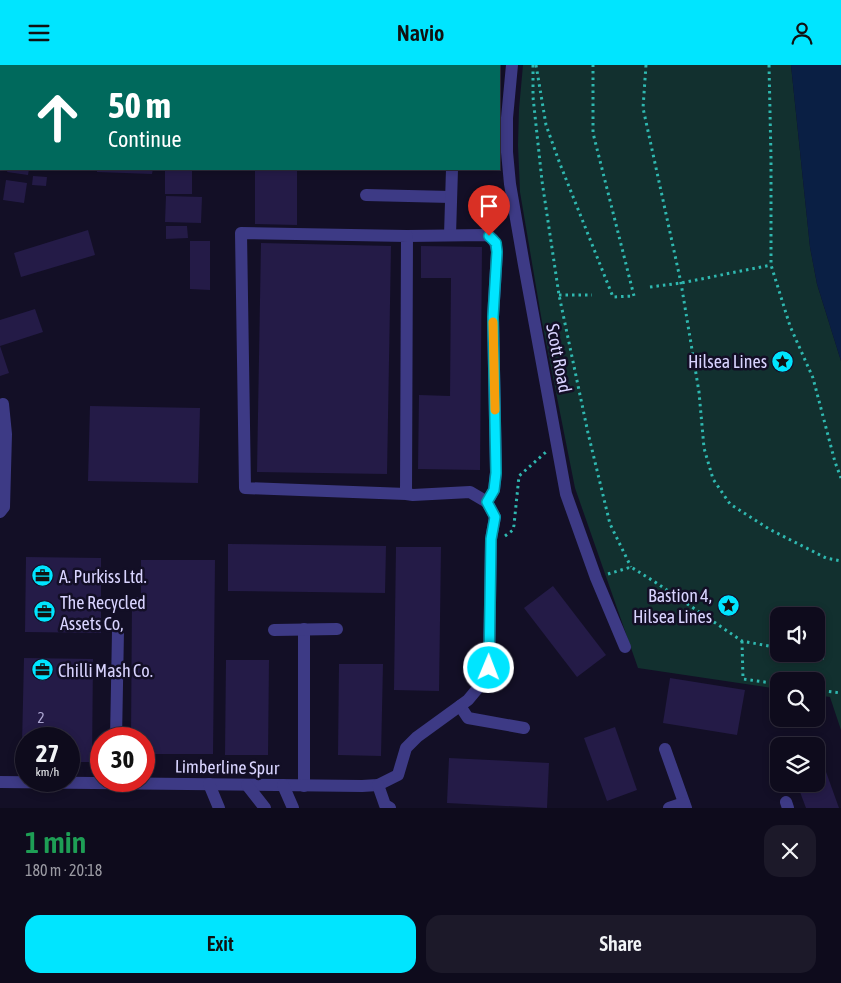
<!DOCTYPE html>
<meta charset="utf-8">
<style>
:root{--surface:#0e0b1c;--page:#1c1929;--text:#f1f3f6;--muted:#9b9ba3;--line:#2e2b3b;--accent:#00e5ff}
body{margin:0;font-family:"Asap Condensed",sans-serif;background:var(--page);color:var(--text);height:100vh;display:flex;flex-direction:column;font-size:19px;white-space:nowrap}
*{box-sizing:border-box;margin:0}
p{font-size:16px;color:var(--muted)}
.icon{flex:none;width:28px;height:28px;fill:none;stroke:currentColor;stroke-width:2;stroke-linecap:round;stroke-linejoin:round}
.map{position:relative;height:743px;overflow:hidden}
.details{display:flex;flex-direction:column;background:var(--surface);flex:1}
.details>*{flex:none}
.hud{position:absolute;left:0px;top:0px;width:500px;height:105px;box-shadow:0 2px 8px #0003,0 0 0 1px var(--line);background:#00695c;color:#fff;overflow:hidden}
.buttons{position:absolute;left:770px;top:542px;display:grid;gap:10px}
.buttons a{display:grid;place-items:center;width:55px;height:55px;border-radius:10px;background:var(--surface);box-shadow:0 2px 8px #0003,0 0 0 1px var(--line);font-size:25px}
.speed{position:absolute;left:15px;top:662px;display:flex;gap:10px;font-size:25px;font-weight:700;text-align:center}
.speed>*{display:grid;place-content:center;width:65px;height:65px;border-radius:50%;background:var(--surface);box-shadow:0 2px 8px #0003,0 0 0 1px var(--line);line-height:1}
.speed small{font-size:12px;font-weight:400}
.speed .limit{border:8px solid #d22;background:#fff;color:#111}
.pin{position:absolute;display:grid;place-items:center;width:42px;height:42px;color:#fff;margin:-51px -21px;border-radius:50% 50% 50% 0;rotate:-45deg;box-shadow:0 0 5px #0007}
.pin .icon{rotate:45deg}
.me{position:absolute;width:55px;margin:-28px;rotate:1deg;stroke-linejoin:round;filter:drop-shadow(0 0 4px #0008)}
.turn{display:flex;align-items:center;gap:18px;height:105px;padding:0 25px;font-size:22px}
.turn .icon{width:65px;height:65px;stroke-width:2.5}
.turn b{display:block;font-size:35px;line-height:42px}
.round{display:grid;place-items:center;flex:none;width:52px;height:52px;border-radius:15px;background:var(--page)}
.headline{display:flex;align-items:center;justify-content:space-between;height:85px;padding:0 25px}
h1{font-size:30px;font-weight:600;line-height:38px;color:#1e9e55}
.action{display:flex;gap:10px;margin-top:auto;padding:10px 25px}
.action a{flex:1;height:58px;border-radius:15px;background:var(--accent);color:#111;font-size:20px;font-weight:600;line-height:58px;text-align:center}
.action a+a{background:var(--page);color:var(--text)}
header{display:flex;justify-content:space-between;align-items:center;height:65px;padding:0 25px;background:var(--accent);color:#111;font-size:22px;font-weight:600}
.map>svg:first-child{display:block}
.green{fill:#12302f;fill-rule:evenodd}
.water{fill:#0a1f44}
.building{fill:#241b47}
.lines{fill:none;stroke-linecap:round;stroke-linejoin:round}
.path{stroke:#2fb8b0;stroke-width:3;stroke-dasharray:2.5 4;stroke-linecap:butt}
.minor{stroke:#3d3a85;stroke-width:12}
.route-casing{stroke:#0095a6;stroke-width:12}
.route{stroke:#00e5ff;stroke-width:9}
.slow{stroke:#f59e0b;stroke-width:9}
.labels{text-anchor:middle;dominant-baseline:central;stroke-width:5;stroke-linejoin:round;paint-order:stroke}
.number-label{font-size:15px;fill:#aca6d1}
.street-label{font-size:18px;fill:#d9d4ff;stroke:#130f26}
.poi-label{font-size:18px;fill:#d9d4ff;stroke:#130f26;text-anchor:start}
</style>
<header><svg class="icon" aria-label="menu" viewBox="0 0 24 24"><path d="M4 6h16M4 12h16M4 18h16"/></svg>Navio<svg class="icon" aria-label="person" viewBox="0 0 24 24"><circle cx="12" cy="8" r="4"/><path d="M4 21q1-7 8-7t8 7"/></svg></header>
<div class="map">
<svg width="841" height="743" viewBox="0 0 841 743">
<rect width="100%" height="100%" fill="#130f26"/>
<!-- green -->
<path class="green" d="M523,0H791L810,182L817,219L841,296V665L830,632L816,630V616H779V624L638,603L575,423L542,257L520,127L518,80L519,44ZM779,551H816V589H779Z"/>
<!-- water -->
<path class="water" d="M791,0H841V296L817,219L810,182Z"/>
<!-- building -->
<g class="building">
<path d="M8,104H29L28,110L7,107Z"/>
<path d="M97,104H153L152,109L97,107Z"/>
<rect x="165" y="104" width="27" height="25"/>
<path d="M255,104H297V160L255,159Z"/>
<path d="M33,111L47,112L46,121L32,120Z"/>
<path d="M6,115L27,118L24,138L3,135Z"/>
<path d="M166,131L202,132L201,158L165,157Z"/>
<path d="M166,161H187L188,173L166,174Z"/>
<path d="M88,165L95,190L21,212L14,188Z"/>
<path d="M190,176H210V225L190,224Z"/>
<path d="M261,178L391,181L387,409L257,407Z"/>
<path d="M421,181L482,182L480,405L418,404L419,330L450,331L451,213H421Z"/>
<path d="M35,244L43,267L0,281L9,308L0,311V255Z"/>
<path d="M90,341L200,343L198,418L88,416Z"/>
<path d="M228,479L386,481L385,528L228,526Z"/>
<path d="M396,482H441L439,626L394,625Z"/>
<path d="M26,492L101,493V568L25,567Z"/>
<path d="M141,495H215L213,689H144V674H131L132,532H141Z"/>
<path d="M553,521L606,590L577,612L524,543Z"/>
<path d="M24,593L93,594L92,697H69V674H26V679H22Z"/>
<path d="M226,595H269L268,690H225Z"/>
<path d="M339,599H383L381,691L338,690Z"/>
<path d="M670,613L745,625L737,670L663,658Z"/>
<path d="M615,662L637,725L607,736L584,673Z"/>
<path d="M816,679L839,743H806L797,719H816Z"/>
<path d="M449,693L549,698L547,743L447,738Z"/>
</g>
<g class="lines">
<!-- path -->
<g class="path">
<path d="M533,0V32L542,116L559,230L588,368L610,459L631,502"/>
<path d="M536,0L546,60L560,99L613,232L634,231L593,68V0"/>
<path d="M646,0L643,43L681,218L699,327L704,383L713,414L730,439L769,464L826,493L841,496"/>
<path d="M769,0L771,93V200L790,261L813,313L835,397L841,413"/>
<path d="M650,222L681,218L771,200"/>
<path d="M559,230H592"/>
<path d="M505,471L513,465L514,460L519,411L546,387"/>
<path d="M608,509L631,502L655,517L742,576L779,583"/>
<path d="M742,576L743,614L779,619"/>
<path d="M804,589L824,593"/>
<path d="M816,625L841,628"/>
</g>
<!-- minor -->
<g class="minor">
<path d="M53,0L54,1"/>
<path d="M436,0L437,1"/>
<path d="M512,0L507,53V87L510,119L524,200L566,429L596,513L625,582"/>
<path d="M366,130L451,132"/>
<path d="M450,170L452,104"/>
<path d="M407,171L485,170C494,172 496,178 497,187L493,252L496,407L494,425L487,437"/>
<path d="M0,447L4,442L6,369L3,339"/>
<path d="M304,564V721"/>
<path d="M274,565L337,564"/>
<path d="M460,641L468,653L524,663"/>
<path d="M116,674L118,566"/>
<path d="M665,684L686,743"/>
<path d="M0,717L362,721L378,720L398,710L406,683L417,672L468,635L478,623L489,603L491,474L495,452L487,437L470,427L413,430L406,429L245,423L241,168L407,171L406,429"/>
<path d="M209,719L219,743"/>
<path d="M247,720L265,743"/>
<path d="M283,720L293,743"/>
<path d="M378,720L385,740L390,743"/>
<path d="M786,737L788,743"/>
<path d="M669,743L684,738"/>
</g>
</g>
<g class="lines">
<defs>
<path id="route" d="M489,603L491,474L495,452L487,437L494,425L496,408L493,252L497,187L496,178L489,171"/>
</defs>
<!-- route casing -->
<use href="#route" class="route-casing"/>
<!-- route -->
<use href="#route" class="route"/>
<!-- slow -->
<path class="slow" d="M493,257L495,345"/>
</g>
<!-- icons -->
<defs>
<symbol id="sight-disc" viewBox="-11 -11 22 22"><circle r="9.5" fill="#00e5ff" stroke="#130f26"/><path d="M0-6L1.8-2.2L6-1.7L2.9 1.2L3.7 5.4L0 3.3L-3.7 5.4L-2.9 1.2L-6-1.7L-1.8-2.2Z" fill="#111"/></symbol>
<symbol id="office-disc" viewBox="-11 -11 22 22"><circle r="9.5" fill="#00e5ff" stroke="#130f26"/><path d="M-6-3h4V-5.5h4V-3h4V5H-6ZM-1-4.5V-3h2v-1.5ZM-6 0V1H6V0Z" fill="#111"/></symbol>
</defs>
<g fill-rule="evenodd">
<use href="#sight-disc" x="770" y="284" width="25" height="25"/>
<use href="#office-disc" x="30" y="498" width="25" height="25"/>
<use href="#sight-disc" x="716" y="528" width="25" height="25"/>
<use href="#office-disc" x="32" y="534" width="25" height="25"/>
<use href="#office-disc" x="30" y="592" width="25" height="25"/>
</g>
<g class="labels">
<!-- number labels -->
<g class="number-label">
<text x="41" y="652">2</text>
</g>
<!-- street labels -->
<g class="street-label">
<text transform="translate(559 293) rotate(79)">Scott Road</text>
<text transform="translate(227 702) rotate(1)">Limberline Spur</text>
</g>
<!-- poi labels -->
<g class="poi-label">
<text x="767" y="296" text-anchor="end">Hilsea Lines</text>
<text x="59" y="511">A. Purkiss Ltd.</text>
<text x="712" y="530" text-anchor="end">Bastion 4,<tspan x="712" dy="21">Hilsea Lines</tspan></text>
<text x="60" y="537">The Recycled<tspan x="60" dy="21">Assets Co,</tspan></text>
<text x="58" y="605">Chilli Mash Co.</text>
</g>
</g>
</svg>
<div class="buttons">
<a><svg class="icon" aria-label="sound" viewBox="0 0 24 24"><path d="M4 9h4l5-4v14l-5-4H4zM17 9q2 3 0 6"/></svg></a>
<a><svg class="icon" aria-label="search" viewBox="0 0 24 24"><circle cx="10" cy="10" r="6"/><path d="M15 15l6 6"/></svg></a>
<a><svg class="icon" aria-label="layers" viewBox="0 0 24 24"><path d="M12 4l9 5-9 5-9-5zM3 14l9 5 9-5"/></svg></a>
</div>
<div class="speed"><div>27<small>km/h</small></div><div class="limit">30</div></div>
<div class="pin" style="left:489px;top:171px;background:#d93025"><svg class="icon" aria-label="arrive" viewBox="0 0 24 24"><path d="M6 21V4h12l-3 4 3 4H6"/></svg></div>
<svg class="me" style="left:489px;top:603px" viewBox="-20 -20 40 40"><circle r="17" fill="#00e5ff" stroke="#fff" stroke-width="3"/><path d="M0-11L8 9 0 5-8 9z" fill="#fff"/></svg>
<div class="hud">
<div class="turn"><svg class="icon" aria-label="ahead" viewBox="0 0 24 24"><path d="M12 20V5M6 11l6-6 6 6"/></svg><div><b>50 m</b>Continue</div></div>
</div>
</div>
<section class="details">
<div class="headline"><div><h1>1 min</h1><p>180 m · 20:18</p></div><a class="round"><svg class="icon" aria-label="close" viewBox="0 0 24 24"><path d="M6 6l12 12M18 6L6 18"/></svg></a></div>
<div class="action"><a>Exit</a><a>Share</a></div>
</section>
